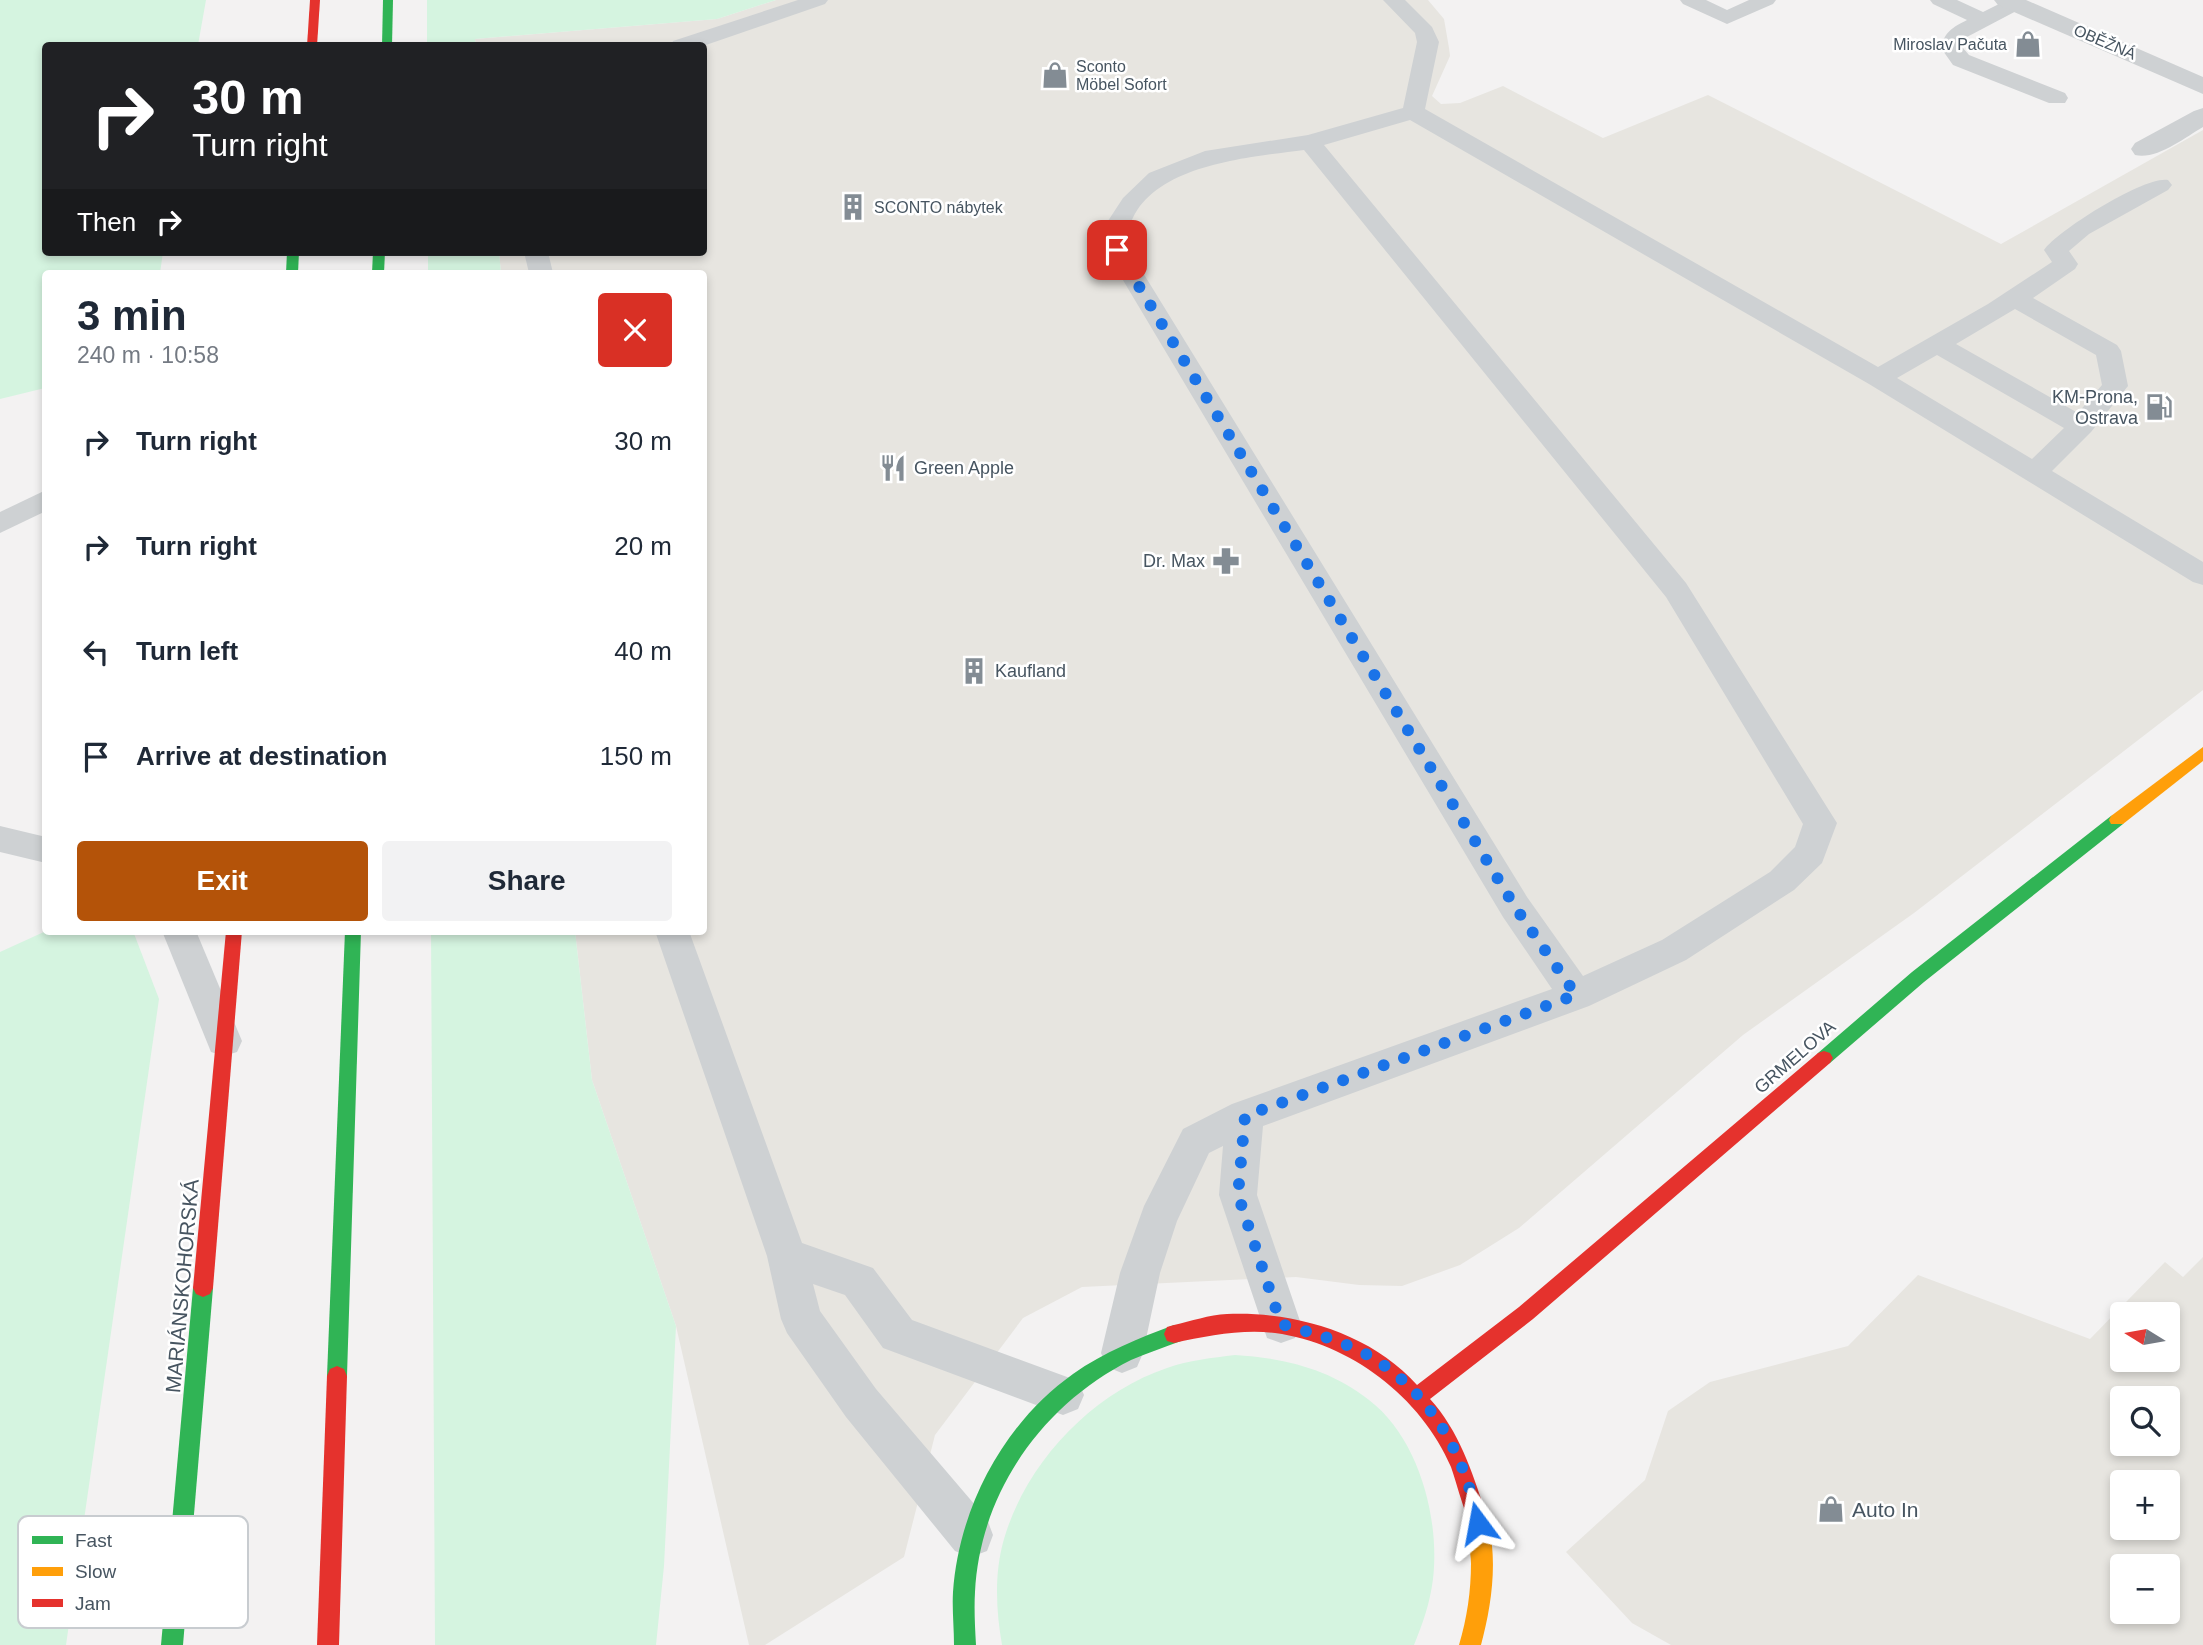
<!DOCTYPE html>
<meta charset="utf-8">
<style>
:root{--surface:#fff;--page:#f2f2f3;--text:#1f2937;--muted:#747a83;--accent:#b45309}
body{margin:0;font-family:Helvetica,sans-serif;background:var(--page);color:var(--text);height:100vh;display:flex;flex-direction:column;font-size:26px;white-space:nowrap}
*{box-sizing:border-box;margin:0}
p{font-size:23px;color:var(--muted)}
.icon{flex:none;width:38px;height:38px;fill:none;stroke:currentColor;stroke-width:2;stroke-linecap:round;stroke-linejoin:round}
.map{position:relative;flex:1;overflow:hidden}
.side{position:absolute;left:42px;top:270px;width:665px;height:665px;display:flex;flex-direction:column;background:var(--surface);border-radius:7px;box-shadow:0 4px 10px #0003}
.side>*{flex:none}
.banner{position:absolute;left:42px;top:42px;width:665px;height:214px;border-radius:7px;box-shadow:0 4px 10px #0003;background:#202124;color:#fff;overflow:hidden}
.needle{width:46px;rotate:281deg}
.fabs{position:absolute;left:2110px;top:1302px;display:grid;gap:14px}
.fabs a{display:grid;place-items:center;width:70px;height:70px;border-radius:7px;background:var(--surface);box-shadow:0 4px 10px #0003;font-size:35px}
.pin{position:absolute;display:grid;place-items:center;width:60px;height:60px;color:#fff;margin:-30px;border-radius:14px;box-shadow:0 4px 10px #0006}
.me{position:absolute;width:77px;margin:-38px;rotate:347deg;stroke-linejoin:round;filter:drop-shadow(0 0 5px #0008)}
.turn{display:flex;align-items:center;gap:24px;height:147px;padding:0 35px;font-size:32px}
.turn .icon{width:91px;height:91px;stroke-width:2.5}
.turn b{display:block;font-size:49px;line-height:60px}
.then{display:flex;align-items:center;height:66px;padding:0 35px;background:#0003;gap:14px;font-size:26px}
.round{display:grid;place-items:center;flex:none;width:74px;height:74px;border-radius:7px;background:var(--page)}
.headline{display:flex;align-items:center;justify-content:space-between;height:119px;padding:0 35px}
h1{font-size:42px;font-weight:700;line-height:52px}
.button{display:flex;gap:14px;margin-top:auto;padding:14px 35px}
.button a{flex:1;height:80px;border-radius:7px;background:var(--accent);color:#fff;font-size:28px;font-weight:700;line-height:80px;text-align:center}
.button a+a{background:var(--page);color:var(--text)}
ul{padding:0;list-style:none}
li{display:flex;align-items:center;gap:21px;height:105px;padding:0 35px}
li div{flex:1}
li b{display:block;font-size:26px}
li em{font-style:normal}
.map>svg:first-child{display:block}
.commercial{fill:#e7e5e0;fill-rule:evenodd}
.green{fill:#d5f4e0}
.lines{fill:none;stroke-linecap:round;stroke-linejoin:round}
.lane{fill:#ced1d3;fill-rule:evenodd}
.street{fill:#ced1d3;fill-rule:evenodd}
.fast{fill:#30b455;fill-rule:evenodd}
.slow{fill:#ff9f0a;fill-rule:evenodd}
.jam{fill:#e5322d;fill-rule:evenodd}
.route{stroke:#1a73e8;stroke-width:12;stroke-dasharray:0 21.6}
.labels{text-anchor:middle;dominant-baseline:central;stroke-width:5;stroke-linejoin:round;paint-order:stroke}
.far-street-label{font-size:16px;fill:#475561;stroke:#fff}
.far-poi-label{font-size:16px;fill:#475561;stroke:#fff;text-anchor:start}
.poi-label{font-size:18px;fill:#475561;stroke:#fff;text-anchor:end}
.street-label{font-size:18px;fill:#475561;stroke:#fff}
.near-street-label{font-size:21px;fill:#475561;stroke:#fff}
.near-poi-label{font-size:21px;fill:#475561;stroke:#fff;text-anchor:start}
.key{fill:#fff;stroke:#c8ccd0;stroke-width:2}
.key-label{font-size:19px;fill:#475561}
</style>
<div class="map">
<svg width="2203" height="1645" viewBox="0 0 2203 1645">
<rect width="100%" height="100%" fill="#f3f2f2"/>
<!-- commercial -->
<g class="commercial">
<path d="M776,0H1428L1444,19L1449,48L1450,56L1432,96L1441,104L1460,103L1503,86L1603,138L1708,95L2001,244L2203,130V690L1914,913L1743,1035L1519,1228L1460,1265L1402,1286L1359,1285L1296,1277L1082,1287L1023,1318L935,1435L904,1557L765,1645H749L676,1326L592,1080L575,931H704V273H501L499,252H704V46H476L475,39L717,19Z"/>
<path d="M2203,1257V1645H1671L1632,1623L1566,1552L1645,1480L1668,1411L1710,1382L1848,1346L1918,1275L2090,1339L2165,1262L2183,1277ZM2123,1314H2168V1360H2123ZM2123,1398H2168V1444H2123ZM2123,1482H2168V1528H2123ZM2123,1566H2168V1612H2123Z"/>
</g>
<!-- green -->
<g class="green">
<path d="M0,0H206L198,45L46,46V252H163L160,273H46L45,388L0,399Z"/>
<path d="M427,0H776L717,19L475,39L476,46L427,45Z"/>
<path d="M428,252H499L501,273H428Z"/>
<path d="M46,931H133L159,999L66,1645H0V952Z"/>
<path d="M431,931H575L592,1080L676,1326L664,1566L656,1645H435Z"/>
<path d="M1235,1355C1284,1358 1330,1369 1369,1400C1419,1438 1440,1519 1433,1579C1430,1603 1423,1623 1414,1645H1002C996,1611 994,1573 1004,1539C1026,1463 1092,1393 1167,1368C1189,1360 1212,1358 1235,1355Z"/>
</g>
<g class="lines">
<!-- lane -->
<g class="lane">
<path d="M798,0H828L825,4L703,46H671L673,41Z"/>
<path d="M1383,0H1405L1432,27L1439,42L1425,109L1878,367L1988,304L2052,262L2044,250C2058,230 2146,175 2168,180L2172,185L2168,190L2089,234L2069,251L2078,264L2075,269L2033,298L2117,345L2121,351L2128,386L2091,432L2052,471L2203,562V585L2193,582L1869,384L1410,120L1324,145L1686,583L1837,823L1822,863L1794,890L1686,960L1589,1006L1263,1126L1257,1195L1301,1324L1295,1338L1281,1343L1267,1338L1219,1195L1223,1146L1209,1153L1177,1221L1160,1273L1143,1353L1137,1367L1122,1373L1107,1367L1101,1353L1120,1273L1144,1206L1183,1129L1232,1104L1552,989L1503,917L1105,250L1106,224L1123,198L1149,173L1205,151L1308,135L1403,108L1417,42L1415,33ZM1304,150L1666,597L1803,824L1795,847L1770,872L1662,940L1583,976L1527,897L1129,250C1129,242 1128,230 1131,223C1153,164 1252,157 1304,150ZM2015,309L2096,355L2102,385L2078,413L1956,344ZM1937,355L2064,428L2032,459L1897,378Z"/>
<path d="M1680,0H1706L1727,10L1749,0H1776L1773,4L1727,24L1683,4Z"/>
<path d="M1930,0H1957L1983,12L2007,0H2023L2025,4L2022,8L1965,38L1963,48L1969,55L2065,93L2068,98L2065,103H2049L1953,65L1941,48C1945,31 1952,28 1967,20L1933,4Z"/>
<path d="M524,252H548L553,273H529Z"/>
<path d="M46,490V511L0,533V512Z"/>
<path d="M0,826L46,837V863L0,852Z"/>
<path d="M162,931H196L242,1041L237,1052L224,1056L211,1052Z"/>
<path d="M655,931H689L802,1243L873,1268L912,1320L1078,1381L1084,1395L1078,1409L1063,1415L883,1348L845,1295L813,1284L820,1311L876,1389L987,1519L993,1535L987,1551L971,1557L955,1551L846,1417L787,1333L781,1319L767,1256Z"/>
</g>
<!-- street -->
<g class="street">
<path d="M1994,0H2026L2203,77V94L1998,5Z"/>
<path d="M2203,108V127C2184,138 2157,160 2135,155L2131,149L2135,143L2194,111Z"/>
</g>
<!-- fast -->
<g class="fast">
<path d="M383,0H393L392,46H382Z"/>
<path d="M287,252H299L298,273H286Z"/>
<path d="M373,252H385L384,273H372Z"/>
<path d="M2117,814L2123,816L2125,820L2123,824L1924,982L1830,1063L1824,1065L1818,1063L1815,1058L1818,1053L1912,972L2111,816Z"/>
<path d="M345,931H361L347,1376L344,1383L337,1386L330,1383L327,1376Z"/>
<path d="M203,1279L210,1282L213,1288L183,1645H161L193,1288L196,1282Z"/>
<path d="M1174,1325L1181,1327L1184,1334L1181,1341C1165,1347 1147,1353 1131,1360C1043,1404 980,1492 975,1592C974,1609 975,1627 976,1645H954C954,1627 952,1609 953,1592C959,1507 1004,1423 1073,1374C1104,1352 1139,1338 1174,1325Z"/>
</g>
<!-- slow -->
<g class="slow">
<path d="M2203,747V761L2123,824H2111L2109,820L2111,816Z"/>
<path d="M1475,1501L1482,1504C1500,1547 1493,1601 1481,1645H1459C1467,1618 1471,1591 1471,1563C1471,1545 1461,1520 1468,1504Z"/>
</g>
<!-- jam -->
<g class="jam">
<path d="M310,0H320L317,46H307Z"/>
<path d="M226,931H242L213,1288L210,1294L203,1297L196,1294L193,1288Z"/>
<path d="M1824,1051L1830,1053L1833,1058L1830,1063L1533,1319L1430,1399C1459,1431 1472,1471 1485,1511L1482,1518L1475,1521L1468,1518C1461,1502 1457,1484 1451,1467C1421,1397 1350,1343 1275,1333C1241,1329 1207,1336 1174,1343L1167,1341L1164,1334L1167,1327L1174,1325C1191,1321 1209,1315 1227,1314C1294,1311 1371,1333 1417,1385L1519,1307L1818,1053Z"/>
<path d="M337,1366L344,1369L347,1376L339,1645H317L327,1376L330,1369Z"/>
</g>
</g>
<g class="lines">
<!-- route -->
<path class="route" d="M1117,250L1515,907L1576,995L1245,1116L1238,1195L1281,1324C1309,1332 1336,1339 1362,1352C1427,1386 1465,1452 1478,1523"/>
</g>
<!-- icons -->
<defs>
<symbol id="shop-bare" viewBox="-9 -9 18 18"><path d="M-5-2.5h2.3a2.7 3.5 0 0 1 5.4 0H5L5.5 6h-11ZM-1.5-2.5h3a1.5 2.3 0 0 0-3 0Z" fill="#838c94" stroke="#fff" stroke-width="2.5" paint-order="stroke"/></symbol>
<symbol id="building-bare" viewBox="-9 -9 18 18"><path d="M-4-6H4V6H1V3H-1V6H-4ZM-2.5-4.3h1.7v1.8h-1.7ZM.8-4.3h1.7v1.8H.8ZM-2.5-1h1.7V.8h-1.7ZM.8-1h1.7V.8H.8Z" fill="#838c94" stroke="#fff" stroke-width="2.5" paint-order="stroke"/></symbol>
<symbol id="fuel-bare" viewBox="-9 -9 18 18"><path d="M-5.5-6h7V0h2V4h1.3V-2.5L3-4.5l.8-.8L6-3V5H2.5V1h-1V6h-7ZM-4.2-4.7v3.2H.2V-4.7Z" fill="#838c94" stroke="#fff" stroke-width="2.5" paint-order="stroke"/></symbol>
<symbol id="restaurant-bare" viewBox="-9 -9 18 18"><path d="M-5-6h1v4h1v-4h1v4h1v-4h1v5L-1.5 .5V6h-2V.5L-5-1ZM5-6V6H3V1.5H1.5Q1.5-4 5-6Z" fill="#838c94" stroke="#fff" stroke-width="2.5" paint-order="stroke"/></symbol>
<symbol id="pharmacy-bare" viewBox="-9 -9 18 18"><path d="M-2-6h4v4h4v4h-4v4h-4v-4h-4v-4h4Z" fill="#838c94" stroke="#fff" stroke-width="2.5" paint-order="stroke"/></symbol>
</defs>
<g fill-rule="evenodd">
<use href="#shop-bare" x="2009" y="25" width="38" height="38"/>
<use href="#shop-bare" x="1036" y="56" width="38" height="38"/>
<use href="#building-bare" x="834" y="188" width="38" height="38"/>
<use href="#fuel-bare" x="2140" y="388" width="38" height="38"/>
<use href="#restaurant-bare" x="874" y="449" width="38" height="38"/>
<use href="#pharmacy-bare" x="1207" y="542" width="38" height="38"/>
<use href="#building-bare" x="955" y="652" width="38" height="38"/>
<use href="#shop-bare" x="1812" y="1490" width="38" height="38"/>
</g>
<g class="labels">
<!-- far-street labels -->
<g class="far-street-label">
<text transform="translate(2105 42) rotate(23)">OBĚŽNÁ</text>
</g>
<!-- far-poi labels -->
<g class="far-poi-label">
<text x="2007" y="44" text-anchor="end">Miroslav Pačuta</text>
<text x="1076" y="66">Sconto<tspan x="1076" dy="18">Möbel Sofort</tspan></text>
<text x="874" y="207">SCONTO nábytek</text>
</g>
<!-- poi labels -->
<g class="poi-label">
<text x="2138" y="397">KM-Prona,<tspan x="2138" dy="21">Ostrava</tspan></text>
<text x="914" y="468" text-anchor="start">Green Apple</text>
<text x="1205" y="561">Dr. Max</text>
<text x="995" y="671" text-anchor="start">Kaufland</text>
</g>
<!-- street labels -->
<g class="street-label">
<text transform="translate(1795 1057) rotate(-41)">GRMELOVA</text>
</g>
<!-- near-street labels -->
<g class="near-street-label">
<text transform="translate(182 1286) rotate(-85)">MARIÁNSKOHORSKÁ</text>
</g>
<!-- near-poi labels -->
<g class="near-poi-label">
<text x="1852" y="1509">Auto In</text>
</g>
</g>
<!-- legend -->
<rect x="18" y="1516" width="230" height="112" rx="10" class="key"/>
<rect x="32" y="1536" width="31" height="8" fill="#30b455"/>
<rect x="32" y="1567" width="31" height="9" fill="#ff9f0a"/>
<rect x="32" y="1599" width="31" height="8" fill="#e5322d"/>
<g class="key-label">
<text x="75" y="1547">Fast</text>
<text x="75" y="1578">Slow</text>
<text x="75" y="1610">Jam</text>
</g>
</svg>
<div class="fabs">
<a><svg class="needle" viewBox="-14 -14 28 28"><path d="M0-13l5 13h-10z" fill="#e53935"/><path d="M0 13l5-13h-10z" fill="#747a83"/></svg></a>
<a><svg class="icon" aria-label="search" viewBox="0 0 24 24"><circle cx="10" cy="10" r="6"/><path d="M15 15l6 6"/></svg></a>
<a>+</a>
<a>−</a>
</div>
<div class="pin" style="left:1117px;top:250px;background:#d93025"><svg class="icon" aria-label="arrive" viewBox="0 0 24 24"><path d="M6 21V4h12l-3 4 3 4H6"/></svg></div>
<svg class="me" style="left:1478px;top:1523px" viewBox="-20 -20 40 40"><path d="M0-17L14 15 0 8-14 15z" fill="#1a73e8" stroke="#fff" stroke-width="4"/></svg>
<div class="banner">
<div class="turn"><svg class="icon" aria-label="right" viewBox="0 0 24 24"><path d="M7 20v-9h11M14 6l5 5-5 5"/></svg><div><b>30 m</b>Turn right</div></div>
<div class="then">Then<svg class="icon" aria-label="right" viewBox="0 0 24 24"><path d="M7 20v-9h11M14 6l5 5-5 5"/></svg></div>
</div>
<section class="side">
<div class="headline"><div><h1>3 min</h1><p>240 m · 10:58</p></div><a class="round" style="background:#d93025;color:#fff"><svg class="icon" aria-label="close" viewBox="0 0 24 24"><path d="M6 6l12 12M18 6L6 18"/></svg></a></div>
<ul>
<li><svg class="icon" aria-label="right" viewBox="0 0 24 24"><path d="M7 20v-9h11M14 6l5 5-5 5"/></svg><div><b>Turn right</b></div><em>30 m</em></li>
<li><svg class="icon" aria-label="right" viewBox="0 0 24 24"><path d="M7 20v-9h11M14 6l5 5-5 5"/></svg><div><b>Turn right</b></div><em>20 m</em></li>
<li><svg class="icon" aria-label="left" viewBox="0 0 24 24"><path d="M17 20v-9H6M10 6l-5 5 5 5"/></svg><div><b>Turn left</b></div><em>40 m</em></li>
<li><svg class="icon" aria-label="arrive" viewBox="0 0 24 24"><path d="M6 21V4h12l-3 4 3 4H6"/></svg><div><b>Arrive at destination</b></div><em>150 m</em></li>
</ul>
<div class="button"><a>Exit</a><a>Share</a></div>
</section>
</div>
